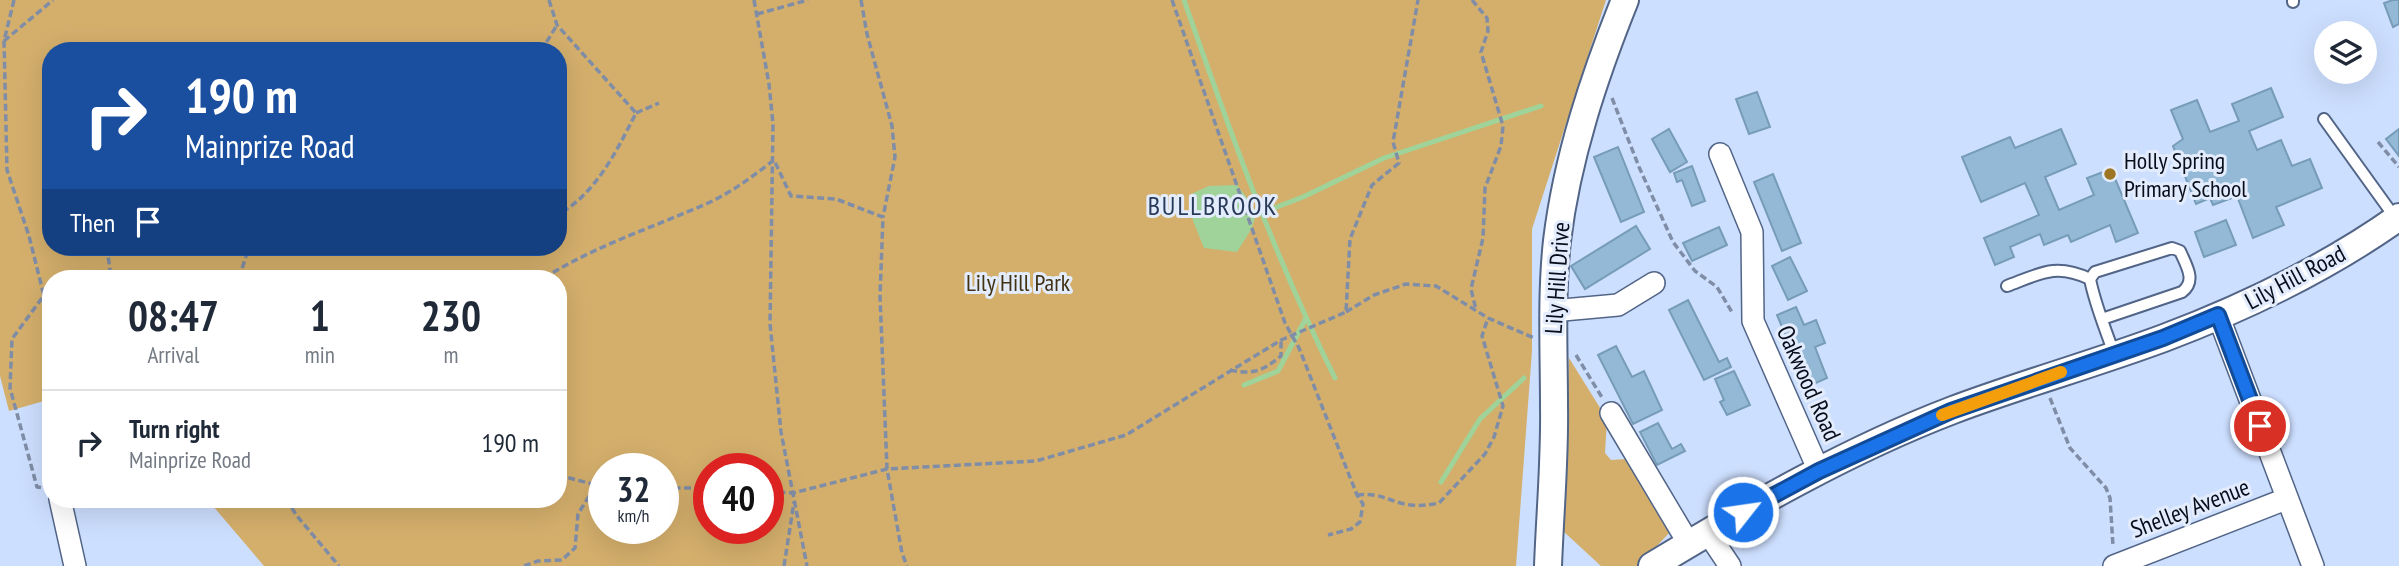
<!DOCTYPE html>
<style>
:root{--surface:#fff;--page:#f2f2f3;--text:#1f2937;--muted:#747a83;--line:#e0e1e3}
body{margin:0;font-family:"PT Sans Narrow",sans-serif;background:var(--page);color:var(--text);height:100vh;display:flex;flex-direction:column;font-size:26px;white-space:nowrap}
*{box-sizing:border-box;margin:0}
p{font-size:23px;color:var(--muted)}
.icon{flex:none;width:38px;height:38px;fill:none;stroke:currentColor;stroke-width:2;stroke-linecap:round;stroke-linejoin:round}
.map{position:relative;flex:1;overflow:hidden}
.sheet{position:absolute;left:42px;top:270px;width:525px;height:238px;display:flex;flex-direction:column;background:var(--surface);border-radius:28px;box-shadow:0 7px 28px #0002}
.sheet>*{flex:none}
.guide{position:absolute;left:42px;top:42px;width:525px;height:214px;border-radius:28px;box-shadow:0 7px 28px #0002;background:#1a4fa0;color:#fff;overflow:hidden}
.buttons{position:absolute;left:2314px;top:21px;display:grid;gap:14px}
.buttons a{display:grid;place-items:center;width:63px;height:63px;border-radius:50%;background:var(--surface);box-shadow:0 7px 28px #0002;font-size:35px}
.speed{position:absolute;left:588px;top:453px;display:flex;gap:14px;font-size:35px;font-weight:700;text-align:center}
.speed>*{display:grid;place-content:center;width:91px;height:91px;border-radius:50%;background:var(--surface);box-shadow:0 7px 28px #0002;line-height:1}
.speed small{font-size:18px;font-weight:400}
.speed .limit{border:10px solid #d22;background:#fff;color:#111}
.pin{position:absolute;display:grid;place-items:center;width:60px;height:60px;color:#fff;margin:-30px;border:4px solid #fff;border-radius:50%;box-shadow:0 2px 7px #0007}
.me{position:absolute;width:77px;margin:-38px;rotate:60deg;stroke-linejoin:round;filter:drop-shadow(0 0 5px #0008)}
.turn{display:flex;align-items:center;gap:24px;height:147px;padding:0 28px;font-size:32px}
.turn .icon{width:91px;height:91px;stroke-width:2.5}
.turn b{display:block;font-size:49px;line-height:60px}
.then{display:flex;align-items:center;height:66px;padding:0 28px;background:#0003;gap:14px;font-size:26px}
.eta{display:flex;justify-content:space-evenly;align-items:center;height:119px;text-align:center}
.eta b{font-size:42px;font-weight:600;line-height:49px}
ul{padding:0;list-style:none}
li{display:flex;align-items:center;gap:21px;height:105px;padding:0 28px;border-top:2px solid var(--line)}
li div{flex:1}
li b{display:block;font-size:26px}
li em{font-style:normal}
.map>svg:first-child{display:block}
.green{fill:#d4af6c;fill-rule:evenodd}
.water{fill:#9fd399}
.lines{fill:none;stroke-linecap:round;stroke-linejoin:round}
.stream{stroke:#9fd399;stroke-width:5}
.building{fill:#93b9d7;stroke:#769cb8;stroke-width:2}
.service-casing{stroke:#526587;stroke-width:14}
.minor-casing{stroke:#526587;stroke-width:24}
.tertiary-casing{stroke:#526587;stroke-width:30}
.path{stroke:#808da6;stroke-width:3.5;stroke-dasharray:7 3.5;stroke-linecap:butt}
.service{stroke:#fff;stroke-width:10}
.minor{stroke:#fff;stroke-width:21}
.tertiary{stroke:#fff;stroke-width:26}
.route-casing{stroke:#114b97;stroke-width:18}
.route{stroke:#1a73e8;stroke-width:12}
.slow{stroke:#f59e0b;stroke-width:12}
.poi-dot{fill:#9e7623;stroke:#e3ecfc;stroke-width:2.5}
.labels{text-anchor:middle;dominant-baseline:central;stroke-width:6;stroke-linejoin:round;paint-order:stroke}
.poi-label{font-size:24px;fill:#070d1a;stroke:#e3ecfc;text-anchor:start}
.street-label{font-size:24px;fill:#070d1a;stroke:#e3ecfc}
.park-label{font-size:24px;fill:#423214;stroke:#e3ecfc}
.neighbourhood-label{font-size:26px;letter-spacing:2px;fill:#293a59;stroke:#e3ecfc}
</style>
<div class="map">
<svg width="2399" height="566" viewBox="0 0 2399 566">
<rect width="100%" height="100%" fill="#cddfff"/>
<!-- green -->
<g class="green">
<path d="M0,0H1606L1532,229V351L1516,566H264L207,499H558V278H51V399L9,411L0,376ZM51,51H558V247H51ZM604,469H663V528H604ZM709,469H768V528H709Z"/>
<path d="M1569,358L1607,419L1605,453L1611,460L1626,459L1671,531L1638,566H1601L1563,531Z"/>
</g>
<!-- water -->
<path class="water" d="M1237,185C1263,217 1258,219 1237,252L1204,248L1193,221L1191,194L1209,186Z"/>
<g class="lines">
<!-- stream -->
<g class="stream">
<path d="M1184,0C1229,129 1274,256 1335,378"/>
<path d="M1254,212L1261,213L1303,197L1384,158L1541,106"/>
<path d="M1244,385L1278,371L1305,320"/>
<path d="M1441,482L1480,419L1524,378"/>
</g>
</g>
<!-- building -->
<g class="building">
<path d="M2393,0H2399V24L2393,27L2384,3Z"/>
<path d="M2271,88L2283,117L2249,131L2257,150L2281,140L2292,166L2310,159L2322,188L2276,207L2284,225L2253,238L2237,196L2213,205L2210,198L2196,204L2173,146L2183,139L2171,110L2197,100L2210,132L2239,121L2232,104Z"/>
<path d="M1757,92L1770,127L1749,134L1736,99Z"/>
<path d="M1669,129L1687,162L1670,172L1652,139Z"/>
<path d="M2061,129L2076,164L2045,177L2059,210L2094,195L2087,178L2111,169L2138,233L2116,242L2110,225L2071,242L2068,235L2044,245L2040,234L2010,247L2014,257L1995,265L1984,238L2039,215L2025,183L1981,202L1962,157L2010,137L2015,148Z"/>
<path d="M2399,129V156L2386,139Z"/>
<path d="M1618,147L1644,212L1621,222L1594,157Z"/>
<path d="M1692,166L1705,201L1692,206L1682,180L1677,182L1674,173Z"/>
<path d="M1773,174L1801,243L1782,251L1754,182Z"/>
<path d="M2226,220L2236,245L2204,257L2195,232Z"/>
<path d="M1636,226L1650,249L1585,289L1571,266Z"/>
<path d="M1719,227L1727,245L1692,261L1683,243Z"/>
<path d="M1790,257L1807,291L1788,300L1772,266Z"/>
<path d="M1688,300L1719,362L1727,358L1731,367L1704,380L1669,310Z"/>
<path d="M1796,307L1804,325L1816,320L1825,343L1815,347L1827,378L1807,387L1777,315Z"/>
<path d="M1616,346L1632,377L1644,371L1662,410L1633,424L1598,355Z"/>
<path d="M1734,371L1750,405L1727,415L1720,402L1724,400L1715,379Z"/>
<path d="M1658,423L1672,449L1681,444L1685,451L1657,465L1640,432Z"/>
</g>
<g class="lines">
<defs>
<g id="service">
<path d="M2293,2V0"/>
<path d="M2324,119L2396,219"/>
<path d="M2007,286C2041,273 2056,263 2090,279"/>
<path d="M2102,319L2182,292C2197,281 2186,265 2180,251L2172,248L2095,272L2090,279C2095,305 2106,330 2114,354"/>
</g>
<g id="minor">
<path d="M1720,154L1752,232L1753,321L1819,471"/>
<path d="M1552,311L1618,305L1654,283"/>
<path d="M2218,315L2313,566"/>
<path d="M1611,413L1689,544"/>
<path d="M60,499L75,566"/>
<path d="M1708,533L1730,566"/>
<path d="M2114,566L2286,499"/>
</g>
<g id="tertiary">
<path d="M1548,566C1550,513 1555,459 1554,406C1554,351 1551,296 1557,241C1567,158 1594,77 1625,0"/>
<path d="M1652,566C1748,508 1848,450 1953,410C2022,384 2094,364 2164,338C2246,307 2327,268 2399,217"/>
</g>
</defs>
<!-- service casing -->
<use href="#service" class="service-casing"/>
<!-- minor casing -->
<use href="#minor" class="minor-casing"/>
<!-- tertiary casing -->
<use href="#tertiary" class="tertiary-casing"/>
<!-- path -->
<g class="path">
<path d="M14,0L4,41L7,170L29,236L51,324"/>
<path d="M549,0L557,25L636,113C616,152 597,192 558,215"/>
<path d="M754,0L769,84L773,124L770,324L781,432L807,566"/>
<path d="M861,0L867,34L892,126L895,157L883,217"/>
<path d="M1172,0L1285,323L1299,348L1357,495L1363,504L1360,522L1351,529L1328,535"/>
<path d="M1472,0L1487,18L1488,31L1481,52L1503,126L1501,146L1485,188L1483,238L1471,289L1476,310"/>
<path d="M757,14L808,0"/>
<path d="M4,41L53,0"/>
<path d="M541,51L557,25"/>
<path d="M1612,98L1639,167L1673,242L1695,271L1717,287L1733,314"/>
<path d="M636,113L659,103"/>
<path d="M2378,142L2399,167"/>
<path d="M107,247L111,278"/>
<path d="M239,278L249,247"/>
<path d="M544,278C595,246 651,228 706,204C731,193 753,176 774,160L791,196L836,199L883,217L880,296L887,469L902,553L907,566"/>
<path d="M42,298L12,339L10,388L37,487L44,488"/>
<path d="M1346,312L1374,295L1406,284L1436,286L1488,318L1534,338"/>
<path d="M1576,355L1603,399"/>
<path d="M1230,370C1254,375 1262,371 1281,356V340"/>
<path d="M2050,398L2070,448L2106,488L2110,498L2113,546"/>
<path d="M558,475L596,485"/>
<path d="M663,488H709"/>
<path d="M768,491L793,493L887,469L1036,461L1126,435L1281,340L1346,312L1350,239L1372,185L1399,163L1393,142L1418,0"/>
<path d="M1357,495C1382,492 1391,503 1411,505C1421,506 1430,505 1439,503L1485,454L1494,437L1503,406L1482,336L1488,318"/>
<path d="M286,499L297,516L339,566"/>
<path d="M524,566L538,561L562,560L575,548L578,514L596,485H604"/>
<path d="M784,566L794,502"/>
</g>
<!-- service -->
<use href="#service" class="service"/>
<!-- minor -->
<use href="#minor" class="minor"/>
<!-- tertiary -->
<use href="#tertiary" class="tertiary"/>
</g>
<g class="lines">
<defs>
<path id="route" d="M1743,512L1819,471L1951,411L2163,338L2218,315L2260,426"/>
</defs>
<!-- route casing -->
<use href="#route" class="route-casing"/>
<!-- route -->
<use href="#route" class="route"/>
<!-- slow -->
<path class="slow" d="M1942,415L2061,372"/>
</g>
<!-- markers -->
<circle class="poi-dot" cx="2110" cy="174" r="7"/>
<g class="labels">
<!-- poi labels -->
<g class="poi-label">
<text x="2124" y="160">Holly Spring<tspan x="2124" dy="28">Primary School</tspan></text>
</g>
<!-- street labels -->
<g class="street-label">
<text transform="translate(2295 277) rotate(-28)">Lily Hill Road</text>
<text transform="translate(1557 278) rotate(-86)">Lily Hill Drive</text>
<text transform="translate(1809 383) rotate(66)">Oakwood Road</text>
<text transform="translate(2190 508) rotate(-21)">Shelley Avenue</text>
</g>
<!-- park labels -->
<g class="park-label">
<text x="1018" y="282">Lily Hill Park</text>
</g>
<!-- neighbourhood labels -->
<g class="neighbourhood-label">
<text x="1213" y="205">BULLBROOK</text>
</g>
</g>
</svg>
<div class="buttons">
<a><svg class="icon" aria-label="layers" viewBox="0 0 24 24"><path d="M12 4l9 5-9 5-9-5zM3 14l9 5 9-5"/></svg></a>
</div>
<div class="speed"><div>32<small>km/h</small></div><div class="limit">40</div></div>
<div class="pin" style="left:2260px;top:426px;background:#d93025"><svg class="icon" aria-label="arrive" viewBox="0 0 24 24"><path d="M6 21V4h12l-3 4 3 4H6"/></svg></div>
<svg class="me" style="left:1743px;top:512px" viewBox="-20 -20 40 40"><circle r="17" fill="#1a73e8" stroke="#fff" stroke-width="3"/><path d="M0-11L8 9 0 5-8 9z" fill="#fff"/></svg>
<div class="guide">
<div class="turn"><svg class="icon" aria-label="right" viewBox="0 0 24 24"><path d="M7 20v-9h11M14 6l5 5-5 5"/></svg><div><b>190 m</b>Mainprize Road</div></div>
<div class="then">Then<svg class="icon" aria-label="arrive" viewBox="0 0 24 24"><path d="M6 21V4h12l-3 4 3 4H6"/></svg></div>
</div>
<section class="sheet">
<div class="eta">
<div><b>08:47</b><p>Arrival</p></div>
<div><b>1</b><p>min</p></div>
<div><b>230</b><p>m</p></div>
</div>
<ul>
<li><svg class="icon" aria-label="right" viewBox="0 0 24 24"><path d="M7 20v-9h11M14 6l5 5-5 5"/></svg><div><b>Turn right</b><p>Mainprize Road</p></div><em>190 m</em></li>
</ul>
</section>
</div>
